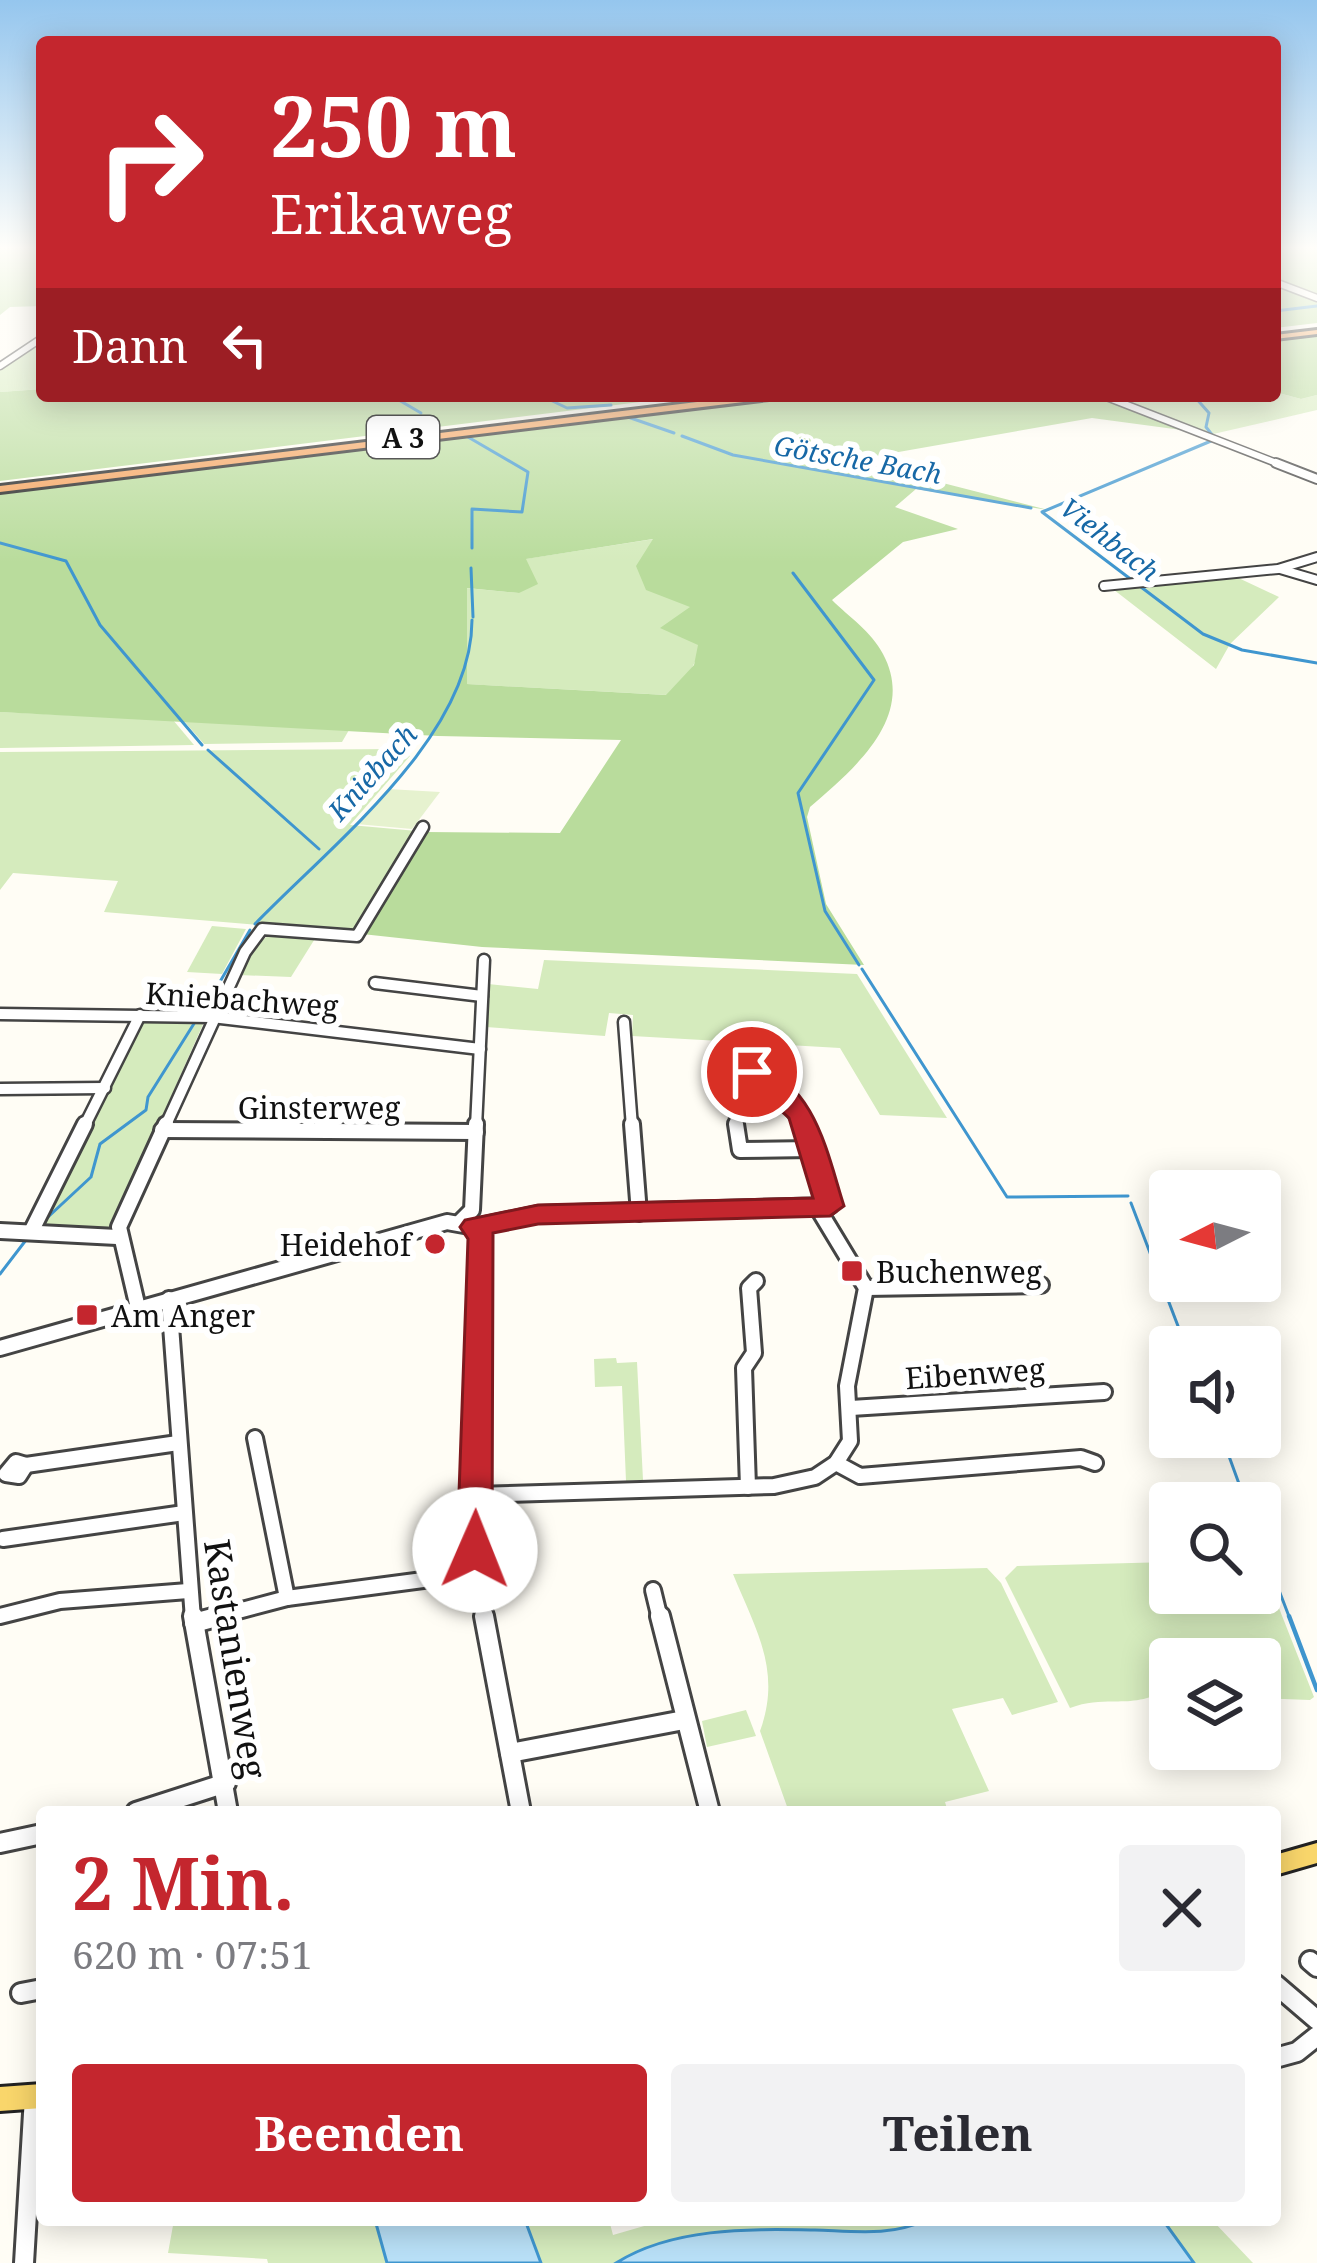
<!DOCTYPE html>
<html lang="de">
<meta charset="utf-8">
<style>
:root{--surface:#fff;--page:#f2f2f3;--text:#2b2b33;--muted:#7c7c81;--accent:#c4262e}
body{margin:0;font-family:"Noto Serif",serif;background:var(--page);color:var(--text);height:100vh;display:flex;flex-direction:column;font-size:45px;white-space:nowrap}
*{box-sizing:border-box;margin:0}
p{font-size:39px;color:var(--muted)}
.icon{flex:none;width:66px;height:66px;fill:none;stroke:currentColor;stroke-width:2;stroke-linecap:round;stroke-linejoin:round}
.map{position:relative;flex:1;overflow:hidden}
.details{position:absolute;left:36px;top:1806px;width:1245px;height:420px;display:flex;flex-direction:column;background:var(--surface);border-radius:12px;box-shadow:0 6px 30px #0003}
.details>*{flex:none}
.guide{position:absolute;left:36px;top:36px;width:1245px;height:366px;border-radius:12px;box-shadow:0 6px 30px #0003;background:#c4262e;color:#fff;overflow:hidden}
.needle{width:78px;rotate:264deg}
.fabs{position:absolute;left:1149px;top:1170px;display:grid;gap:24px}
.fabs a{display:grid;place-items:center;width:132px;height:132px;border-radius:12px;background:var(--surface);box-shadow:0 6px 30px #0003;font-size:60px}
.pin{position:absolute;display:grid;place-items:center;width:102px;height:102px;color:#fff;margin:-51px;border:6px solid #fff;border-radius:50%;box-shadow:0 3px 12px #0007}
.me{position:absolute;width:132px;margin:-66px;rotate:1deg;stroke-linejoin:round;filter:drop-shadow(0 0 9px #0008)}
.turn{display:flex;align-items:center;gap:42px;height:252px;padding:0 36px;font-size:54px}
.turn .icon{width:156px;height:156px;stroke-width:2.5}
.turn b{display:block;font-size:84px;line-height:102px}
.then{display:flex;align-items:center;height:114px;padding:0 36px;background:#0003;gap:24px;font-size:45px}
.round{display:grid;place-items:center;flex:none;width:126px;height:126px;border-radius:12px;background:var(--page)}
.headline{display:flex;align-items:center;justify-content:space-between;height:204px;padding:0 36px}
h1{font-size:72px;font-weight:700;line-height:90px;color:var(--accent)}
.action{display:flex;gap:24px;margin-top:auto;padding:24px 36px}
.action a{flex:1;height:138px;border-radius:12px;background:var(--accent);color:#fff;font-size:48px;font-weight:700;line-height:138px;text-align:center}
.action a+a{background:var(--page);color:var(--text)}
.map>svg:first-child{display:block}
.green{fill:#d5ebbd}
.forest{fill:#b9dc9c;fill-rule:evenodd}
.pitch{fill:#e6f2cf}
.water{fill:#b9e0f7;stroke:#3f96cf;stroke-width:3}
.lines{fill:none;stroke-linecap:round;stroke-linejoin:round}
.stream-far1{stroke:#3f96cf;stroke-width:3}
.stream{stroke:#3f96cf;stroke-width:4.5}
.minor-far4-casing{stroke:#444;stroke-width:9}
.minor-far3-casing{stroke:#444;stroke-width:12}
.minor-far2-casing{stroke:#444;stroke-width:15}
.minor-far1-casing{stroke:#444;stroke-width:20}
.minor-casing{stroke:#444;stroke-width:24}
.major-casing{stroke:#222;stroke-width:6}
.highway-casing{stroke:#222;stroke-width:6}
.minor-far4{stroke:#fff;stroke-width:6}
.minor-far3{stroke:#fff;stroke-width:8}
.minor-far2{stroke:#fff;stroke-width:10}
.minor-far1{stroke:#fff;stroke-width:14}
.minor{stroke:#fff;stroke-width:18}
.major{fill:#f9d66b;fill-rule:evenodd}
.highway{fill:#f5a25d;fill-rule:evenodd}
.route{fill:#c4262e;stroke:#7f191e;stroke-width:3}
.poi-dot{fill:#c4262e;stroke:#fff;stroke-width:4.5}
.labels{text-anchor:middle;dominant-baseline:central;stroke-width:12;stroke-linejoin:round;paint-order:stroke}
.shield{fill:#fff;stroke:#585858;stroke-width:3}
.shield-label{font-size:27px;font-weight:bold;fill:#111}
.far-water-label{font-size:27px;font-style:italic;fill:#1768a6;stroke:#fff}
.street-label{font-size:30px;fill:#111;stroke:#fff}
.poi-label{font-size:30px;fill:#111;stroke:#fff;text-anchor:start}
.near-street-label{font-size:36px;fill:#111;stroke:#fff}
</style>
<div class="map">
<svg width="1317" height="2263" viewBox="0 0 1317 2263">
<rect width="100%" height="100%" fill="#fffdf5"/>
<!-- green -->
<g class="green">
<path d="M42,341V389L0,392V368Z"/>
<path d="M1275,392L1301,399L1317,395V410L1209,435L1108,396Z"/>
<path d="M654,539C672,571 714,627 693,666C688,676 675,686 667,695L466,684V588L519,593L525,559Z"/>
<path d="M1230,574L1279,597L1230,644L1216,669L1109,586Z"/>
<path d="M0,712L173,720L194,745L0,748Z"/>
<path d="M183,720L349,730L342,742L204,744Z"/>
<path d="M396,749L410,756L350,825L417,831L354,933L104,912L118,881L13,873L0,890V752Z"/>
<path d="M212,926L246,929L222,974L187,972Z"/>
<path d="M273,933L316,937L291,977L239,975L256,944Z"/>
<path d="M544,960L857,974L947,1118L880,1115L840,1048L632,1036L633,1015L609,1013L605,1036L486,1027L488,984L538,989Z"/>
<path d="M145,1017L204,1022L113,1228L102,1232L47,1229L41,1220Z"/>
<path d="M616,1358L617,1363L637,1362L643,1480L626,1481L622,1386L595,1387L594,1359Z"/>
<path d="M1260,1560L1314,1697L1310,1700L1260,1698V1659H1170V1688C1129,1712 1109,1693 1070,1708L1005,1578L1017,1566L1170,1562V1593H1260Z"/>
<path d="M987,1568L1001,1583L1058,1702L1012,1715L1003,1698L952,1709L989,1791L945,1802L948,1812H789L760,1731C782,1671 756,1630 733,1574Z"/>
<path d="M746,1710L756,1736L707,1747L702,1721Z"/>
<path d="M174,2220H375L387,2263H268L267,2259L168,2253Z"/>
<path d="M525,2220H609L613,2235L665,2220H925L910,2228L854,2232H764L616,2263H541Z"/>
<path d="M1163,2220H1212L1253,2263H1194Z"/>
</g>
<!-- forest -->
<g class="forest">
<path d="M0,247H42V306L10,307L0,315Z"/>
<path d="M1275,247H1317V295L1275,279Z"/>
<path d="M1275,285L1317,301V323L1275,328Z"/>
<path d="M1317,335V395L1301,399L1275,392V340Z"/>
<path d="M42,389V396H689L0,481V392Z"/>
<path d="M791,396H1101L1189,431L1092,418L853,460L1048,510L916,489L895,507L958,529L903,542L832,600C849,617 871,631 883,654C917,717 854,769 810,807L807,817L826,904L864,965L482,947L362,934L425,832L560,833L621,740L438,736L0,712V491ZM653,539L636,566L646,590L690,607L660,628L698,645L694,665L666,695L467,684V588L519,593L538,584L526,559Z"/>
</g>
<!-- pitch -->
<path class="pitch" d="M388,789L440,792L412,829L356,824Z"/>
<!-- water -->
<g class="water">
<path d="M375,2220H525L541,2263H387Z"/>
<path d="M925,2220H1163L1194,2263H616C673,2227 750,2229 815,2230C851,2231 892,2237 925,2220Z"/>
</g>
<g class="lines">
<!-- stream-far1 -->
<g class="stream-far1">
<path d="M1275,311L1317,306"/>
<path d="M392,396L421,413"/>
<path d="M542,396L567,408L611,405"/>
<path d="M1194,396L1209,413L1206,427L1213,436"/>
<path d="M625,416L674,433"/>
<path d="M682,436L733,455L1031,508"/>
<path d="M468,437L528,472L522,512L472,509V548"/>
<path d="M1211,441L1042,512L1203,634L1242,650L1317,663"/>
<path d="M0,543L66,561L100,625L202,745"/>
<path d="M471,568L473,617"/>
<path d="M793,573L874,680L798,793L825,911L859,965"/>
<path d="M208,750L319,849"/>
<path d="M255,924C331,845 472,737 472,620"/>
<path d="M862,969L1007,1197L1128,1196"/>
<path d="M203,1011L250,930"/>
<path d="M1131,1203L1186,1347"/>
<path d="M48,1217L91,1177L100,1144L146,1110L148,1097L195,1022"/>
<path d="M0,1274L26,1240"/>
<path d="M1222,1437L1246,1503"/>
<path d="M1260,1542L1263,1551"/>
<path d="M1267,1559L1290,1619"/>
</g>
<!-- stream -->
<path class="stream" d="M1289,1616L1317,1690"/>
<defs>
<g id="minor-far4">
<path d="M1275,282L1317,298"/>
<path d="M0,366L42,338"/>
<path d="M1104,396L1284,466"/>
</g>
<g id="minor-far3">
<path d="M1276,463L1317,479"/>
<path d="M1280,569L1317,580"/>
<path d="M1104,586L1278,569L1317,557"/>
</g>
<g id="minor-far2">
<path d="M375,983L482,996"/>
<path d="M0,1014L212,1017L480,1049"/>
<path d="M624,1022L632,1127"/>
<path d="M0,1089L105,1088"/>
<path d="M732,1092L773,1090"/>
<path d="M84,1127L140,1015"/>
<path d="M165,1127L245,952L262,929L357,936L423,827"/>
<path d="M476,1127L484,960"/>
<path d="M737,1127L728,1071L771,1084L803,1127"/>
</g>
<g id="minor-far1">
<path d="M632,1124L639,1213"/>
<path d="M736,1124L740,1150L812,1149"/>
<path d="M162,1130L476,1132"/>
<path d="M460,1222L472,1210L476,1124"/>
<path d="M475,1227L482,1239L476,1573L485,1619"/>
<path d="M0,1231L117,1237"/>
<path d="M31,1232L85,1124"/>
<path d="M866,1288L1041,1285"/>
<path d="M169,1299L193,1619"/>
<path d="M138,1308L119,1227L166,1124"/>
<path d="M0,1348L447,1222L475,1227L538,1214L830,1206L802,1124"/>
<path d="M851,1408L1104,1392"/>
<path d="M255,1438L287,1598"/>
<path d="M16,1462L26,1465L19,1476L6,1474Z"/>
<path d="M836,1463L860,1476L1081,1458L1095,1463"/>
<path d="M26,1465L178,1443"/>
<path d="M748,1487L744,1368L754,1353L749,1288L756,1281"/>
<path d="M475,1495L774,1486L815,1477L836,1463L850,1441L847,1386L866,1288L817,1207"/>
<path d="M3,1539L184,1513"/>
<path d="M653,1590L660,1619"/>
<path d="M0,1616L60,1601L188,1591"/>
<path d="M208,1619L287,1598L476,1573"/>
</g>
<g id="minor">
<path d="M193,1616L228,1812"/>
<path d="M484,1616L521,1812"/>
<path d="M660,1616L710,1812"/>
<path d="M194,1623L220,1616"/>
<path d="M510,1753L684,1720"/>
<path d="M136,1812L226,1783"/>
<path d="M0,1843L42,1834"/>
<path d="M1310,1961L1317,1967"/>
<path d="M1275,1984L1317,2020"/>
<path d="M21,1993L42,1989"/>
<path d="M1275,2058L1297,2052L1317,2036"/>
<path d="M24,2263L34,2097"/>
</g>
<g id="major">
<path d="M1317,1843V1863L1275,1875V1855Z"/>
<path d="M42,2084V2108L0,2111V2087Z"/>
</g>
<g id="highway">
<path d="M1317,330V334L1275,339V335Z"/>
<path d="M747,396H773L769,399L0,492V486Z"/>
</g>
</defs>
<!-- minor-far4 casing -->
<use href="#minor-far4" class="minor-far4-casing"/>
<!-- minor-far3 casing -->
<use href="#minor-far3" class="minor-far3-casing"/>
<!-- minor-far2 casing -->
<use href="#minor-far2" class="minor-far2-casing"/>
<!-- minor-far1 casing -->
<use href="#minor-far1" class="minor-far1-casing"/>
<!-- minor casing -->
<use href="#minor" class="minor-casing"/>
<!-- major casing -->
<use href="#major" class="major-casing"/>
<!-- highway casing -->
<use href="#highway" class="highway-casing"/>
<!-- minor-far4 -->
<use href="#minor-far4" class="minor-far4"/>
<!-- minor-far3 -->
<use href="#minor-far3" class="minor-far3"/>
<!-- minor-far2 -->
<use href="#minor-far2" class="minor-far2"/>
<!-- minor-far1 -->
<use href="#minor-far1" class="minor-far1"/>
<!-- minor -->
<use href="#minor" class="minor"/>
<!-- major -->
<use href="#major" class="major"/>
<!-- highway -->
<use href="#highway" class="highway"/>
</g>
<!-- sky -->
<linearGradient id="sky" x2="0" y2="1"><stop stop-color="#95c6ee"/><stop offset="0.44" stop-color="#fffefa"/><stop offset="1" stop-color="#fffefa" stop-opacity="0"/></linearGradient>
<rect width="1317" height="563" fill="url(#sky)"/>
<!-- route -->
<path class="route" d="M752,1065C815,1081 827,1153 844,1206L830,1216L538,1224L493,1233L492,1550L487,1559H462L457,1550L468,1239L460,1227L465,1220L538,1205L813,1198L789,1118L738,1072Z"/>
<!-- markers -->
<g class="poi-dot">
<circle cx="435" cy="1244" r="12"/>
<rect x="840" y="1259" width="24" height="24" rx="6"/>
<rect x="75" y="1303" width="24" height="24" rx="6"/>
</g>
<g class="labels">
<!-- shield labels -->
<rect class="shield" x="367" y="416" width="72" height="42" rx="9"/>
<g class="shield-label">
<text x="403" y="437">A 3</text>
</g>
<!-- far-water labels -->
<g class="far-water-label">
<text transform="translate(858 459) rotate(10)">Götsche Bach</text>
<text transform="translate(1110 539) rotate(38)">Viehbach</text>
<text transform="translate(372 772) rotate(-48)">Kniebach</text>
</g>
<!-- street labels -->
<g class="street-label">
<text transform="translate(242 999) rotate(4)">Kniebachweg</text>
<text x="319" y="1107">Ginsterweg</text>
<text transform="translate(975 1373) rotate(-4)">Eibenweg</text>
</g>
<!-- poi labels -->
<g class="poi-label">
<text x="411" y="1244" text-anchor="end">Heidehof</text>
<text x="876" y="1271">Buchenweg</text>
<text x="111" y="1315">Am Anger</text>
</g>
<!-- near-street labels -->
<g class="near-street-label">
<text transform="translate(236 1659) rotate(81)">Kastanienweg</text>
</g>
</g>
</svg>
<div class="fabs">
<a><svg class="needle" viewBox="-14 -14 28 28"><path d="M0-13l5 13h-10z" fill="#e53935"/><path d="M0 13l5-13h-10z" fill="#7c7c81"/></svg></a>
<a><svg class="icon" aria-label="sound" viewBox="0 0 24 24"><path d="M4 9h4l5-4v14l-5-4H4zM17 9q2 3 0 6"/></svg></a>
<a><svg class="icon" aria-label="search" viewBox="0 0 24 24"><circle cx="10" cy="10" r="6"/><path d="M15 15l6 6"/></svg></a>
<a><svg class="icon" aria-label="layers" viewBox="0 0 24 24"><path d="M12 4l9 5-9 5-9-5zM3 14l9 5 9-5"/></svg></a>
</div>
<div class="pin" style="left:752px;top:1072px;background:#d93025"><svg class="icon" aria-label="arrive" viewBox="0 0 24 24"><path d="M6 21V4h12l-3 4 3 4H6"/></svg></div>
<svg class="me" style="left:475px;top:1550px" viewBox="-20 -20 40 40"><circle r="19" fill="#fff"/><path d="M0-13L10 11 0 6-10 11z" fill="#c4262e"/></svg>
<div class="guide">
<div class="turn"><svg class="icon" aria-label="right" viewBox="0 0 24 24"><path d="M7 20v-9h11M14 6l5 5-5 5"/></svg><div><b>250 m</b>Erikaweg</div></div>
<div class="then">Dann<svg class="icon" aria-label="left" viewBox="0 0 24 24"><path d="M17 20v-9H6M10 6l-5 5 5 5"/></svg></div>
</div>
<section class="details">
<div class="headline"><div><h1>2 Min.</h1><p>620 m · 07:51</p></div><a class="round"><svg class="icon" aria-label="close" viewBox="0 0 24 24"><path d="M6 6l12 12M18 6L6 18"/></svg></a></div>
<div class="action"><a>Beenden</a><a>Teilen</a></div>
</section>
</div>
